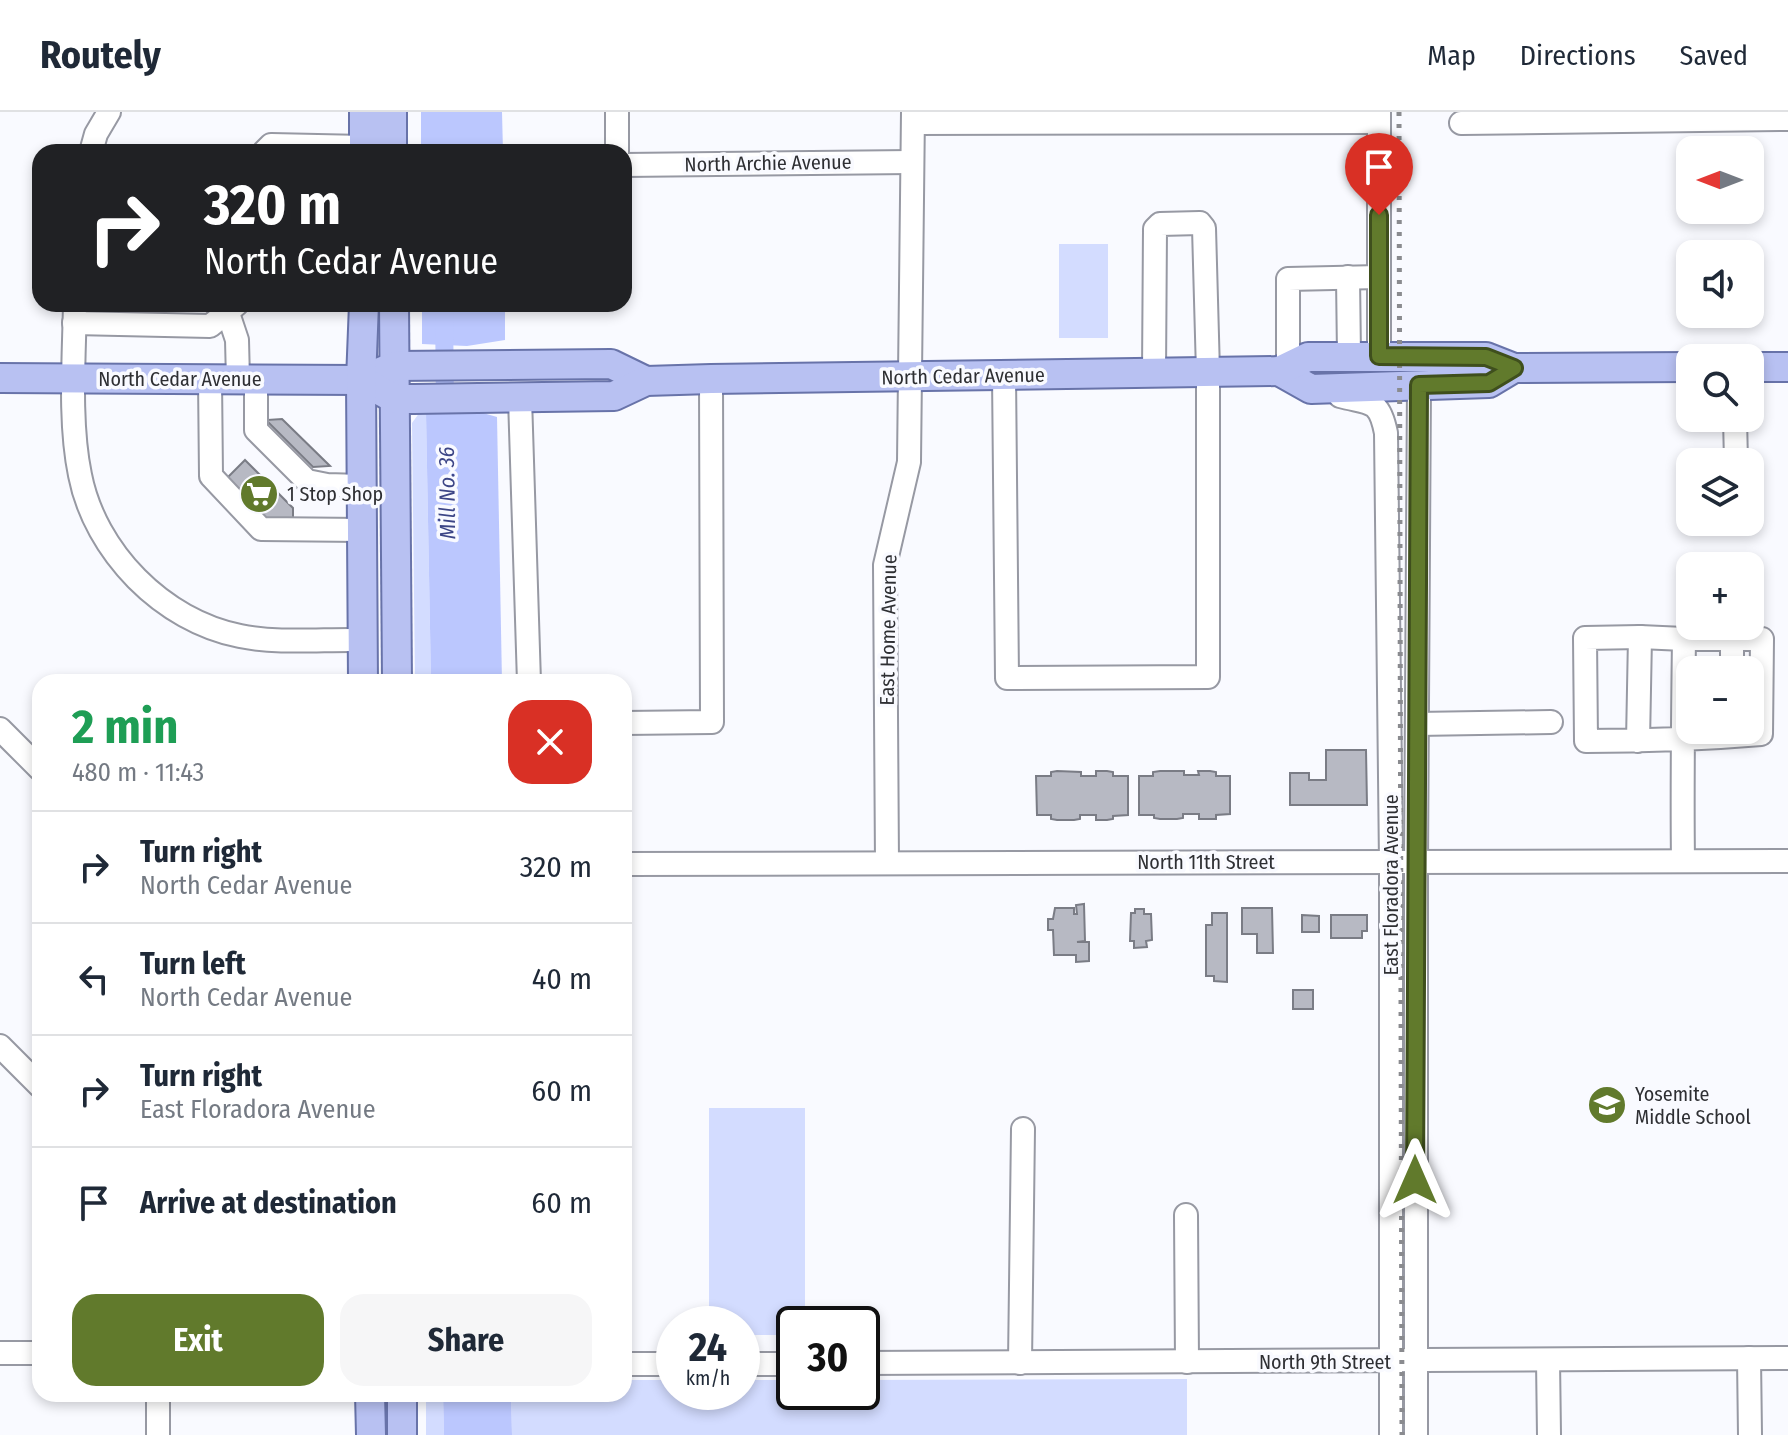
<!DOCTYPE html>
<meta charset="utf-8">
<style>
:root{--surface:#fff;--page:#f6f6f7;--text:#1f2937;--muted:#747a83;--line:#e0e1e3;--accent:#617a2c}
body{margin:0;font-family:"Fira Sans Condensed",sans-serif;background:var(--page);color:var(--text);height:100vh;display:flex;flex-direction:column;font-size:30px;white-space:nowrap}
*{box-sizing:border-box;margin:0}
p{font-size:26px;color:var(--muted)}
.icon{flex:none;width:44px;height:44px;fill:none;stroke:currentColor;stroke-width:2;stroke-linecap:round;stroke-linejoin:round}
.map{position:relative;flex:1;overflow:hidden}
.sheet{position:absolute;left:32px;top:562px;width:600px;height:728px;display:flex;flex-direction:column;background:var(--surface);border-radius:24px;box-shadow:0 4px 12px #0003}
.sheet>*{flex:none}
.guide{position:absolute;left:32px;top:32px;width:600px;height:168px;border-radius:24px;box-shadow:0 4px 12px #0003;background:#202124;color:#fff;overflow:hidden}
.needle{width:52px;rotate:270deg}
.fabs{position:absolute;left:1676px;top:24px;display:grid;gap:16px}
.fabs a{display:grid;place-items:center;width:88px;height:88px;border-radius:16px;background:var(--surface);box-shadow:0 4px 12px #0003;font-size:40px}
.speed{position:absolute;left:656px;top:1194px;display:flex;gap:16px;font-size:40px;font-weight:700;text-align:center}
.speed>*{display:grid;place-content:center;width:104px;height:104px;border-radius:50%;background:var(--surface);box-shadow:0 4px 12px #0003;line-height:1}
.speed small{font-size:20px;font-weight:400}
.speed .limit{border:4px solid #111;border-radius:12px;background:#fff;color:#111}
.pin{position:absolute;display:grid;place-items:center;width:68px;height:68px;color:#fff;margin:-82px -34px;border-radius:50% 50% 50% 0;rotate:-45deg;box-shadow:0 0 8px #0007}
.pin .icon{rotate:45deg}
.me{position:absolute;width:88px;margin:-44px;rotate:0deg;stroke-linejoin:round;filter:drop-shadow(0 0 6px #0008)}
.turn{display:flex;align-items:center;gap:28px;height:168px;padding:0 40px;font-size:36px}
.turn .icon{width:104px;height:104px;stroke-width:2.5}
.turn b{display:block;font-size:56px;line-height:68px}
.round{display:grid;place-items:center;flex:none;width:84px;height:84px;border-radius:24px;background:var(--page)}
.overview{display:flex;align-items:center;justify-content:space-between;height:136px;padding:0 40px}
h1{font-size:48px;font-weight:700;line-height:60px;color:#1e9e55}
.action{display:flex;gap:16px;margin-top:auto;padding:16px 40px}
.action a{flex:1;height:92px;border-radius:24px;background:var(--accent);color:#fff;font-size:32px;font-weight:700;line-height:92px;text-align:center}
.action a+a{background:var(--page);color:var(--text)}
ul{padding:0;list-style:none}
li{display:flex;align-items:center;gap:24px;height:112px;padding:0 40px;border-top:2px solid var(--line)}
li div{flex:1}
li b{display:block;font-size:30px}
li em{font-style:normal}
header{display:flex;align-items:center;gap:48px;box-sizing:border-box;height:112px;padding:0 40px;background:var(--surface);border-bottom:2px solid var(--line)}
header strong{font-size:38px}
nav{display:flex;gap:44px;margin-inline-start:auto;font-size:28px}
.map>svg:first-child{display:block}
.green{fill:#d3dcff}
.water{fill:#bbc7fe}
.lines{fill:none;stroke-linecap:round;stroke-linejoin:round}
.canal{stroke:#bbc7fe;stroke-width:18}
.building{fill:#b7b9c3;stroke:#7a7c85;stroke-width:2}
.minor-casing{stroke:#9799a3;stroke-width:26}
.major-casing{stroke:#6873a9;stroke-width:32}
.minor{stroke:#fff;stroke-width:22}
.major{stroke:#b8c1f2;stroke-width:28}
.rail{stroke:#8a8b8f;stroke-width:5;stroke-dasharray:4 8;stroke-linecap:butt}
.route-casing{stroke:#3f4f1d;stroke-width:20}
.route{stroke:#617a2c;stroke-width:14}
.labels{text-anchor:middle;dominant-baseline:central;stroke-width:7;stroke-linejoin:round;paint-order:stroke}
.street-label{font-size:20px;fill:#2e2f33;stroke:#f9faff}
.poi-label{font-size:20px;fill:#2e2f33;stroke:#f9faff;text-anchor:start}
.water-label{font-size:22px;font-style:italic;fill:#3c4586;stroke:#f9faff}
</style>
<header>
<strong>Routely</strong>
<nav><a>Map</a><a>Directions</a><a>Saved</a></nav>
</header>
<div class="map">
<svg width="1788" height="1323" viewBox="0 0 1788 1323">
<rect width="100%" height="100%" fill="#f9faff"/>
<!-- green -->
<g class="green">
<rect x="1059" y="132" width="49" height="94"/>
<path d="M420,300L426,301L431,570H415L412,311Z"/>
<path d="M709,996H805V1212H794V1223H742V1212H709Z"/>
<path d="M1187,1267V1323H512L511,1282H624V1268H674V1280H742V1268H794V1280H862V1268Z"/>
<path d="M426,1282H443L444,1323H426Z"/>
</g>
<!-- water -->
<g class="water">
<path d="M421,0H502L503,40H421Z"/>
<path d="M422,192H505V228L467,234L422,232Z"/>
<path d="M469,297L497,305L502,570H431L426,301Z"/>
<path d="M443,1282H511L512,1323H444Z"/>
</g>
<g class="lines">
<!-- canal -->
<path class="canal" d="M444,192L445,297"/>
</g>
<!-- building -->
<g class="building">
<path d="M282,307L330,354L313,355L266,308Z"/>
<path d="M245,348L293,396V407H263L225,368Z"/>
<path d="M1326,638H1366L1367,693H1290V661H1309V668H1326Z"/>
<path d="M1057,659L1081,660V664H1096V659H1107L1113,660V664H1128V703L1113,704V707L1107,708H1096V703H1080V707L1074,708H1057L1051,707V703H1037L1036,664H1051V660Z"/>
<path d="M1160,659H1184V663H1199L1198,659H1210L1216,660V664H1230V702L1216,703V707H1199V702H1183V706L1177,707H1160L1154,706V703H1139V664H1153V660Z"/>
<path d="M1084,792L1085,829L1077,830H1089V849L1076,850V843H1054L1053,818H1048V807H1053L1055,796H1074V802H1077L1076,793Z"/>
<path d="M1242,796H1272L1273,841H1257V822H1242Z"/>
<path d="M1135,797H1144V802H1151L1152,828L1146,829L1147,835L1134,836V829H1130L1131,801H1135Z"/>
<path d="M1212,801H1227V870L1214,869V864H1206V813H1212Z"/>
<path d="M1302,803L1319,804V820H1302Z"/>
<path d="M1331,803H1367V819H1362V826H1331Z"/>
<rect x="1293" y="878" width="20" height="19"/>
</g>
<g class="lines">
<defs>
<g id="minor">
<path d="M913,11L1379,10"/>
<path d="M1461,11L1788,7"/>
<path d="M91,40L96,22L109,0"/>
<path d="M264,40L271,33L364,35"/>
<path d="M617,40V0"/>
<path d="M624,53L912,50"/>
<path d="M1348,165L1349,244"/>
<path d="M75,192C74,246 69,310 80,363C95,440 163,509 240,524C279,532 323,527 362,528"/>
<path d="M228,201L237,228L238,268"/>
<path d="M74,211L210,214L237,192"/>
<path d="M1379,244V0"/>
<path d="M1288,255V167L1379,165"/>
<path d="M1004,263L1007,566L1208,565V260L1204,116L1200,111L1160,112L1155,117L1154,261"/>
<path d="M210,267L211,364L261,417L362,418"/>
<path d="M256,267V318L307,369L327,373L361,374"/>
<path d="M1340,284C1370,292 1379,286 1386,321L1391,750V1323"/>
<path d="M520,286L529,570"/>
<path d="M1735,306L1736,350"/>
<path d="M1640,525L1684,527"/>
<path d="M1732,527V558"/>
<path d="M624,611L712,610L711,267"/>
<path d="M1417,612L1551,610"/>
<path d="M0,617L40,657"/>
<path d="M1638,629L1640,525L1585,526L1586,629C1645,629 1702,627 1761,622L1762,527H1684C1683,601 1682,675 1683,749"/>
<path d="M887,751L885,453L909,350L913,0"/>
<path d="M624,752L1788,749"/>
<path d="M0,934L40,974"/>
<path d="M1186,1103L1187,1250"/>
<path d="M0,1241H40"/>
<path d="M1749,1246L1750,1323"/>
<path d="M1548,1248L1549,1323"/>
<path d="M862,1251L1788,1246"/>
<path d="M1020,1251L1023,1017"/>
<path d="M624,1252H674"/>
<path d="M742,1252H794"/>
<path d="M158,1282V1323"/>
<path d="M1416,1323V750L1419,273"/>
</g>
<g id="major">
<path d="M392,0V40"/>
<path d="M364,40V0"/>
<path d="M394,192L397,570"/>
<path d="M1750,255H1788"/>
<path d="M1279,259L1311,277L1489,271L1514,256"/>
<path d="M0,266L361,268L395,254L611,252L646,269"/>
<path d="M361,268L395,287H414L614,284L646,269L711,267L1279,259L1308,245H1486L1514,256L1690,255"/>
<path d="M363,570L361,268L364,192"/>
<path d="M370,1282L371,1323"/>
<path d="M402,1282V1323"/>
</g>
</defs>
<!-- minor casing -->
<use href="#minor" class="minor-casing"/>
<!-- major casing -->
<use href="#major" class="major-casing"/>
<!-- minor -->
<use href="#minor" class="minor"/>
<!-- major -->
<use href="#major" class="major"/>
<!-- rail -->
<path class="rail" d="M1399,0L1402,1323"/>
</g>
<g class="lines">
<defs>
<path id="route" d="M1379,103V244L1486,245L1514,256L1489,271L1419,273L1415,1068"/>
</defs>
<!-- route casing -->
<use href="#route" class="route-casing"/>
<!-- route -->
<use href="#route" class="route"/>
</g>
<!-- icons -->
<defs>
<symbol id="supermarket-disc" viewBox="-11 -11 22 22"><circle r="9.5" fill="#617a2c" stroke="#f9faff"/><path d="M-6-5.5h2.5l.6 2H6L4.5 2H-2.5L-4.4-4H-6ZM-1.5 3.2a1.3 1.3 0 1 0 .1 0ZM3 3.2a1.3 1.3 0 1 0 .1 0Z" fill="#fff"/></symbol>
<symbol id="school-disc" viewBox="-11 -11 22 22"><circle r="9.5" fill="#617a2c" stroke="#f9faff"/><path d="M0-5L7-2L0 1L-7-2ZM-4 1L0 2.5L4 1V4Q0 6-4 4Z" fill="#fff"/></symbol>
</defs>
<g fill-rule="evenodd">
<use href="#supermarket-disc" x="237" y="360" width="44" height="44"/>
<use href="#school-disc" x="1585" y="971" width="44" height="44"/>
</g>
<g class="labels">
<!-- street labels -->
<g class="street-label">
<text transform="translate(768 51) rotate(-1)">North Archie Avenue</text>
<text transform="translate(963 264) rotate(-1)">North Cedar Avenue</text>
<text x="180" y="267">North Cedar Avenue</text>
<text transform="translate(888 518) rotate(-89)">East Home Avenue</text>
<text x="1206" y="750">North 11th Street</text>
<text transform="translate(1391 773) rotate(-90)">East Floradora Avenue</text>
<text x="1325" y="1250">North 9th Street</text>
</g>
<!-- poi labels -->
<g class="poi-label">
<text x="287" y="382">1 Stop Shop</text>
<text x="1635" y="982">Yosemite<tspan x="1635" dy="23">Middle School</tspan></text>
</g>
<!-- water labels -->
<g class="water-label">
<text transform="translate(447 381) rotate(-91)">Mill No. 36</text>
</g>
</g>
</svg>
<div class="fabs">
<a><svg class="needle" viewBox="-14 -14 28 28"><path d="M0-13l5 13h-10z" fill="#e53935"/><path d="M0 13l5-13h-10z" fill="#747a83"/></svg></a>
<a><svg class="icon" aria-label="sound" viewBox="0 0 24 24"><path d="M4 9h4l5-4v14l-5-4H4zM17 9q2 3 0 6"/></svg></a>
<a><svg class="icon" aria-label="search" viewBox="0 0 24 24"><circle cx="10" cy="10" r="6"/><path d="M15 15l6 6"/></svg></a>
<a><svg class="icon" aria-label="layers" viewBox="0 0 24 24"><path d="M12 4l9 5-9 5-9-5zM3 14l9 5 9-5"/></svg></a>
<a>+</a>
<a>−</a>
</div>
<div class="speed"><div>24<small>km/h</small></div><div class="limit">30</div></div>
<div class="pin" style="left:1379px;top:103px;background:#d93025"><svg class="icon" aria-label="arrive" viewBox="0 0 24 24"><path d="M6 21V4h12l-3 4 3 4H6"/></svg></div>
<svg class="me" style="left:1415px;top:1068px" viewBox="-20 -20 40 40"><path d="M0-17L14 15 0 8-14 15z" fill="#617a2c" stroke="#fff" stroke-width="4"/></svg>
<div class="guide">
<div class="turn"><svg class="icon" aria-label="right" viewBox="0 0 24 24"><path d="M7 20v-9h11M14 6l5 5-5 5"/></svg><div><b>320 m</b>North Cedar Avenue</div></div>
</div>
<section class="sheet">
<div class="overview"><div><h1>2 min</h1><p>480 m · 11:43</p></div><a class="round" style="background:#d93025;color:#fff"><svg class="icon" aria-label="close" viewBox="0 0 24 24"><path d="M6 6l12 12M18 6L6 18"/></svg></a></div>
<ul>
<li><svg class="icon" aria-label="right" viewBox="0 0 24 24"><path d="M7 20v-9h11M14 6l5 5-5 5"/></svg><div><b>Turn right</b><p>North Cedar Avenue</p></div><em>320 m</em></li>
<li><svg class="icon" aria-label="left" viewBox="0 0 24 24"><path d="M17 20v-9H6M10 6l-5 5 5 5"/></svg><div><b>Turn left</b><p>North Cedar Avenue</p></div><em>40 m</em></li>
<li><svg class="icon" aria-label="right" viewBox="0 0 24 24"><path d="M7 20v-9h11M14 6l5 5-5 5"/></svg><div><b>Turn right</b><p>East Floradora Avenue</p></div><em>60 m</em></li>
<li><svg class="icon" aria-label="arrive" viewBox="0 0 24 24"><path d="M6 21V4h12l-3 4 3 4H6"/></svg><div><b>Arrive at destination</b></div><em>60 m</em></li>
</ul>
<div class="action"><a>Exit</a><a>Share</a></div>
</section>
</div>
